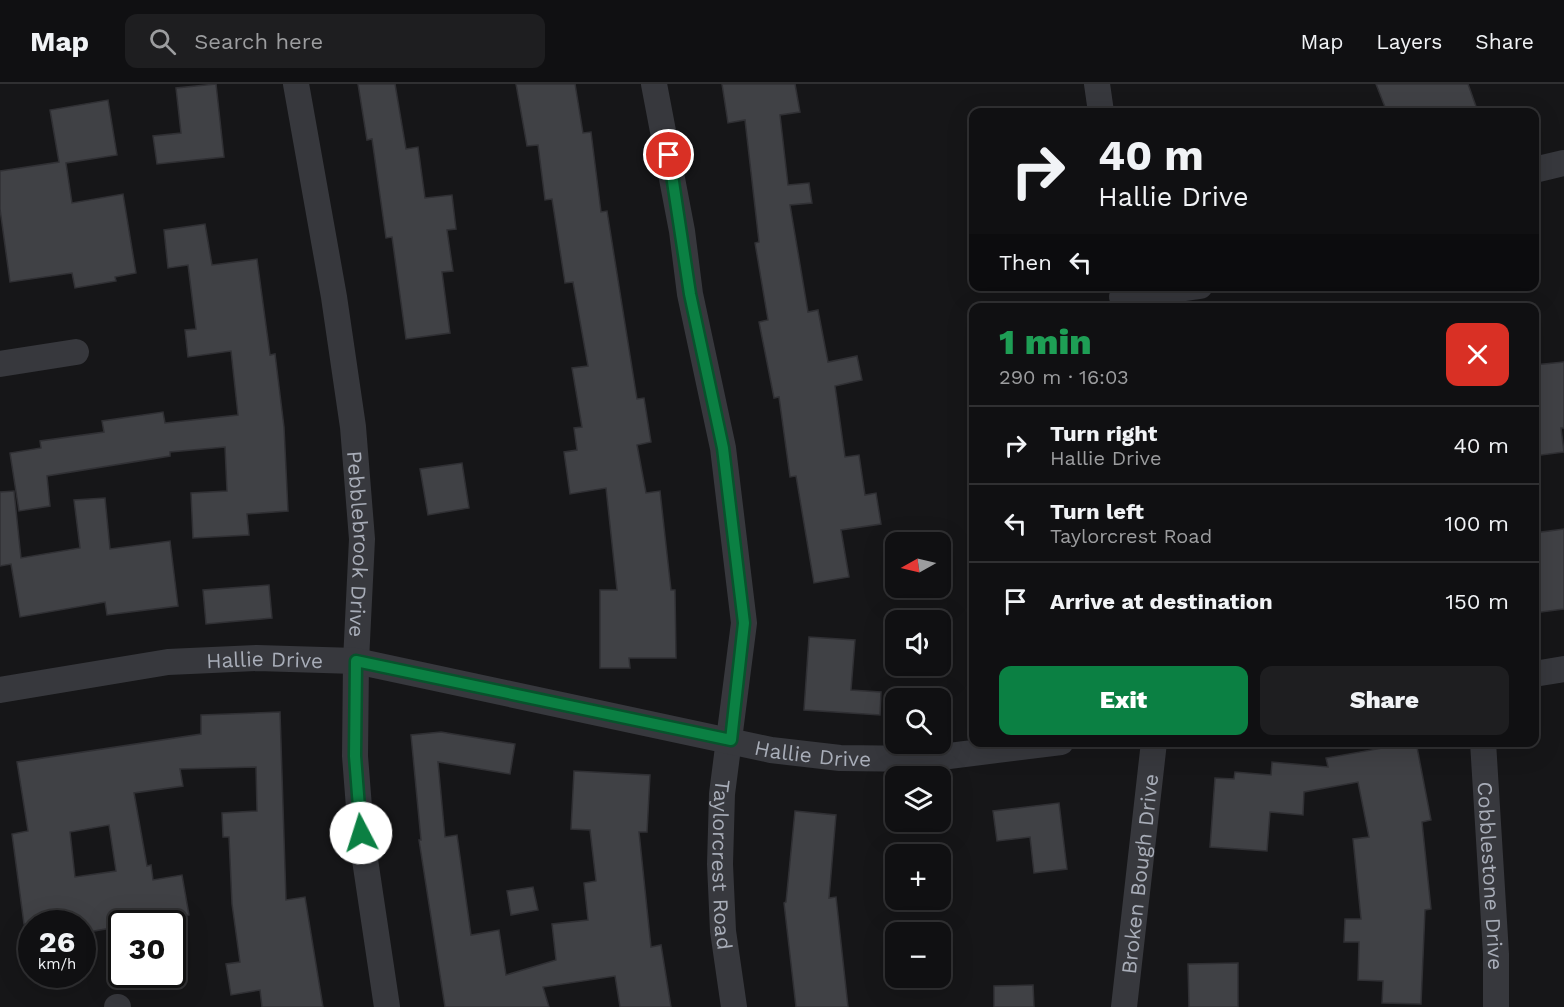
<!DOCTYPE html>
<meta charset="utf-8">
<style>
:root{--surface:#101012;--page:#1e1e20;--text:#f1f3f6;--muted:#9c9d9f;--line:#303032;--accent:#0b8043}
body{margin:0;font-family:"Work Sans",sans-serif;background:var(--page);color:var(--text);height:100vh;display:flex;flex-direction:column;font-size:22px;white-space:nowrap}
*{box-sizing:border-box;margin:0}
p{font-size:20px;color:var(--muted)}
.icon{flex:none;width:33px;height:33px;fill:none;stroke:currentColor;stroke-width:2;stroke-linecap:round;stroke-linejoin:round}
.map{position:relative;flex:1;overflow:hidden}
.sheet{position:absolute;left:969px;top:219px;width:570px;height:444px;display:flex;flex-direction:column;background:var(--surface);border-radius:12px;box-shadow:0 6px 24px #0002,0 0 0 2px var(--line)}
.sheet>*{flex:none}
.hud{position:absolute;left:969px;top:24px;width:570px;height:183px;border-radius:12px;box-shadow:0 6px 24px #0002,0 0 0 2px var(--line);background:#101012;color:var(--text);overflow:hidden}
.needle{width:39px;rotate:262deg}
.buttons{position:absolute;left:885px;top:448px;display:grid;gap:12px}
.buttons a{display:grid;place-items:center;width:66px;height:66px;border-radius:12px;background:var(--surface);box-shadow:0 6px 24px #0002,0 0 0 2px var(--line);font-size:30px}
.speed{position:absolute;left:18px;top:826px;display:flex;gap:12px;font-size:30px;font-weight:700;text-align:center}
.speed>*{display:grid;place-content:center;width:78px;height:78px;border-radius:50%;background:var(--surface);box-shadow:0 6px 24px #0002,0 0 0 2px var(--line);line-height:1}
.speed small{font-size:15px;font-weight:400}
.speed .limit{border:3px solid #111;border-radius:9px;background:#fff;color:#111}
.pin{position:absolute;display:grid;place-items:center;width:51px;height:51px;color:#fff;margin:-26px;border:3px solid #fff;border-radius:50%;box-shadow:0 2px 6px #0007}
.me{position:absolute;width:66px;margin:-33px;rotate:355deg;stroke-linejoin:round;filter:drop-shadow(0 0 4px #0008)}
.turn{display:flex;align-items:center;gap:21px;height:126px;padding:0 30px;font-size:27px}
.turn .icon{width:78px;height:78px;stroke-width:2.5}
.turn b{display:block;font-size:42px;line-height:51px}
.then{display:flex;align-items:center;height:57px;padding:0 30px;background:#0003;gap:12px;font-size:22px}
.round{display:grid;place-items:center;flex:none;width:63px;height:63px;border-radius:12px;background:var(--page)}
.overview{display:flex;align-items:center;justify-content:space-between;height:102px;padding:0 30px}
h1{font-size:36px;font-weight:800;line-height:45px;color:#1e9e55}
.primary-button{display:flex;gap:12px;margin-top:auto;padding:12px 30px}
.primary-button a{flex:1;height:69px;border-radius:12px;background:var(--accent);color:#fff;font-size:24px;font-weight:800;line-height:69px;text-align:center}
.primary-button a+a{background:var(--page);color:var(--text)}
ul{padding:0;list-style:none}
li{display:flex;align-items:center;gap:18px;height:78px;padding:0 30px;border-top:2px solid var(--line)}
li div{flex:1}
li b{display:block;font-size:22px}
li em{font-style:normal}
header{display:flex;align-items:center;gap:36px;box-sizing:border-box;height:84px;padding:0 30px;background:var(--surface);border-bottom:2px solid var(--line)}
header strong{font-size:28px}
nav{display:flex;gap:33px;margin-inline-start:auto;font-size:21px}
.search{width:420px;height:54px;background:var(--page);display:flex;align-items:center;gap:15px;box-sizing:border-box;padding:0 21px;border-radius:12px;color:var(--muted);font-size:22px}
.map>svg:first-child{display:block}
.building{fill:#404145;stroke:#303034;stroke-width:1.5;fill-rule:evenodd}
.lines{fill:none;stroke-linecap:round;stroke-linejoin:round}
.minor{stroke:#37383d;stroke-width:26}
.route-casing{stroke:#07532c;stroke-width:15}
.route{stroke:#0b8043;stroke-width:10}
.labels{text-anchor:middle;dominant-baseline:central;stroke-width:5;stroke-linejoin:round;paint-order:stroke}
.street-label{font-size:21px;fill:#a8adb8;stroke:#111113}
</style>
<header>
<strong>Map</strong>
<div class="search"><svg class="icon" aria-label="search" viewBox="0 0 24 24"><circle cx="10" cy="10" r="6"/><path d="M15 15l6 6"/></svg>Search here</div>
<nav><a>Map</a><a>Layers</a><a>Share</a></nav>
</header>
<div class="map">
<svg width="1564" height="923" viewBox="0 0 1564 923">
<rect width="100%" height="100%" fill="#161618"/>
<!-- building -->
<g class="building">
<path d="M216,0L224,73L157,80L153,52L181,49L176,4Z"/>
<path d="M358,0H395L406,65L418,63L425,114L452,111L456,145L447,146L453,187L442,188L450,249L406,255L392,153L386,154L372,55L367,56Z"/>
<path d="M516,0H575L583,49L591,48L601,128L607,127L637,315L644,314L651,358L637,361L646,409L660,407L671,506H675L676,574H629L630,584H600V506H617L606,404L570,410L564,368L577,366L574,344L582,343L572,284L588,282L573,198L565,199L552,115L545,116L538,61L527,62Z"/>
<path d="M722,0H795L800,28L780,31L788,101L809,99L812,119L790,121L808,228L818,226L828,278L857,272L862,296L835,302L845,373L859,371L865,411L876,409L881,440L841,446L849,493L814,499L796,392L790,393L779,313L774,314L759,238L768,236L755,159L759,158L745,36L728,39Z"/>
<path d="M1376,0H1468L1478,28H1387Z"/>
<path d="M108,16L117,71L66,79L72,119L123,110L136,189L115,193L116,197L75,204L72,189L10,198L0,125V87L59,78L50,26Z"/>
<path d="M205,140L212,181L257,175L270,271L275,270L284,343L288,427L247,430L249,451L193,454L191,409L227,407L225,363L170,368V372L47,392L50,422L19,427L10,369L41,364L40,357L104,348L102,337L163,328L165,339L238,331L231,267L188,273L185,246L196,245L188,181L168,184L164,146Z"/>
<path d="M1564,278V344H1561L1564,368L1534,372V281Z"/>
<path d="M462,379L469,424L428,431L420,385Z"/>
<path d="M14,407L21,474L80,464L74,416L105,414L110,465L170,457L178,522L107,531L105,518L20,533L11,480L0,482V408Z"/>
<path d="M1564,445V525L1534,529V449Z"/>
<path d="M269,501L272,534L206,540L203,506Z"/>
<path d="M809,553L855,556L851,606L881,608L880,631L804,626Z"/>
<path d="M280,628L286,816L305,813L323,923H262L260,906L231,911L226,880L240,878L232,820L229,753H223L222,729L257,727L256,683L180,685L183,702L134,709L147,782L151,781L153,796L182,791L189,831L82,849V840H24L12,750L28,747L17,678L201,650V631ZM109,741L116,787L75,793L70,748Z"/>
<path d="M441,648L515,660L510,690L438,678L445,753L457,751L471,851L499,846L506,891L556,876L552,840L588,836L584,799L596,797L590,746L571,745L574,687L650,691L647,748H639L651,863L661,861L671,923H620L615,892L543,903L549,923H445L419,756H421L411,651Z"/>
<path d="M1416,658L1431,736L1422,738L1431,825L1425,826L1421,920L1382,919L1383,897L1358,896L1359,858H1344L1345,835H1361L1353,755L1369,753L1358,698L1304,708L1303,731L1270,728L1267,767L1210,763L1215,694L1234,695L1235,688L1271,691L1272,678L1328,683L1326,674Z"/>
<path d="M1059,719L1067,785L1034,789L1030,753L997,757L993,727Z"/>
<path d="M795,727L836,731L829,814L836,813L848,923H796L784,819L786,818Z"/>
<path d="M533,803L538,826L511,831L507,807Z"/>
<path d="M1238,879V923H1189L1188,880Z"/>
<path d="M1033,901L1034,923H994V902Z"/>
</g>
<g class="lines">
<!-- minor -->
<g class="minor">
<path id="s1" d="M296,0L334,213L353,343L362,455L356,577L355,672L361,749L387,923"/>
<path id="s2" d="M654,0L682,147L690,210L723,364L744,539L722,710L720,780L723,847L734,923"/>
<path d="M1097,0L1101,28"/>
<path d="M1534,86L1564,79"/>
<path d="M1122,213L1200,202"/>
<path d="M0,280L76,268"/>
<path d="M1534,590L1564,585"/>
<path id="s3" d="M0,606L168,578L257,574L356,577L771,666L840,674L925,675L1061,658"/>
<path id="s4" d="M1483,658L1496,870V923"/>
<path d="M117,923H118"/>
<path id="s5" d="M1124,923L1154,658"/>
</g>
</g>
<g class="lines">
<defs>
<path id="route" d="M361,749L355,672L356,577L731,656L744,539L723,364L690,210L669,71"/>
</defs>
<!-- route casing -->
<use href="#route" class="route-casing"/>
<!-- route -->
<use href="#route" class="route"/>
</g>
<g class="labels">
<!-- street labels -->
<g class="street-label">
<text stroke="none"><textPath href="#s1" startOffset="465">Pebblebrook Drive</textPath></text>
<text stroke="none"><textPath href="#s3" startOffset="267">Hallie Drive</textPath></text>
<text stroke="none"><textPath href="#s3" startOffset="825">Hallie Drive</textPath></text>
<text stroke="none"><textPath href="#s2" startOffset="790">Taylorcrest Road</textPath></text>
<text stroke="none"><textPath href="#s5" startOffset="134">Broken Bough Drive</textPath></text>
<text stroke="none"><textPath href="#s4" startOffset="134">Cobblestone Drive</textPath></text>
</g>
</g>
</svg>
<div class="buttons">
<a><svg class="needle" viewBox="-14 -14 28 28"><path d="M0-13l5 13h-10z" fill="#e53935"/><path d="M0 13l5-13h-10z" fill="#9c9d9f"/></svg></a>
<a><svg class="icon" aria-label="sound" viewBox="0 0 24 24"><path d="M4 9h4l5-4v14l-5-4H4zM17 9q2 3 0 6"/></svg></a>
<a><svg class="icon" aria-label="search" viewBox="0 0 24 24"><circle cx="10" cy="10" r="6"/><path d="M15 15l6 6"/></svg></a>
<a><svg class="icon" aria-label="layers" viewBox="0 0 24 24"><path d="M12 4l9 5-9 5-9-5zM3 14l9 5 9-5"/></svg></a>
<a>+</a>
<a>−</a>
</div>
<div class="speed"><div>26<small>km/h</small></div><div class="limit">30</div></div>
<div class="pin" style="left:669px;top:71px;background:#d93025"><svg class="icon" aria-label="arrive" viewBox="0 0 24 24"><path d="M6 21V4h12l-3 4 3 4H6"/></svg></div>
<svg class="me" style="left:361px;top:749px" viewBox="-20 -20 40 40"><circle r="19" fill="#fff"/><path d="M0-13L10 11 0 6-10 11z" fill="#0b8043"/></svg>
<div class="hud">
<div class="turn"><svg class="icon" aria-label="right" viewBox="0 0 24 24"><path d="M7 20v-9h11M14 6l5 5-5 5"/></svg><div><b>40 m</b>Hallie Drive</div></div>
<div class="then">Then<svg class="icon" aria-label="left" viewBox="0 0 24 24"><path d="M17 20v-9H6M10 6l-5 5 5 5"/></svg></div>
</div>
<section class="sheet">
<div class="overview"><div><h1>1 min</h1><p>290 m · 16:03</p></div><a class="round" style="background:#d93025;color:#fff"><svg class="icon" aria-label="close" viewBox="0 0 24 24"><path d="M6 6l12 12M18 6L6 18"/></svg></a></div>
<ul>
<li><svg class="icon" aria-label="right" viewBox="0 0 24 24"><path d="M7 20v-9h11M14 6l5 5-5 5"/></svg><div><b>Turn right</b><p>Hallie Drive</p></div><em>40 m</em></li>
<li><svg class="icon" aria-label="left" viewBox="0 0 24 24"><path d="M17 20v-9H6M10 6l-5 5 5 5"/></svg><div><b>Turn left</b><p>Taylorcrest Road</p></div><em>100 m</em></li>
<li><svg class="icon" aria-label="arrive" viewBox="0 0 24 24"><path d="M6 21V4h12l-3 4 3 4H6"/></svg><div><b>Arrive at destination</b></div><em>150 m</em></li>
</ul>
<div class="primary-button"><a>Exit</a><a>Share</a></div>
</section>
</div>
